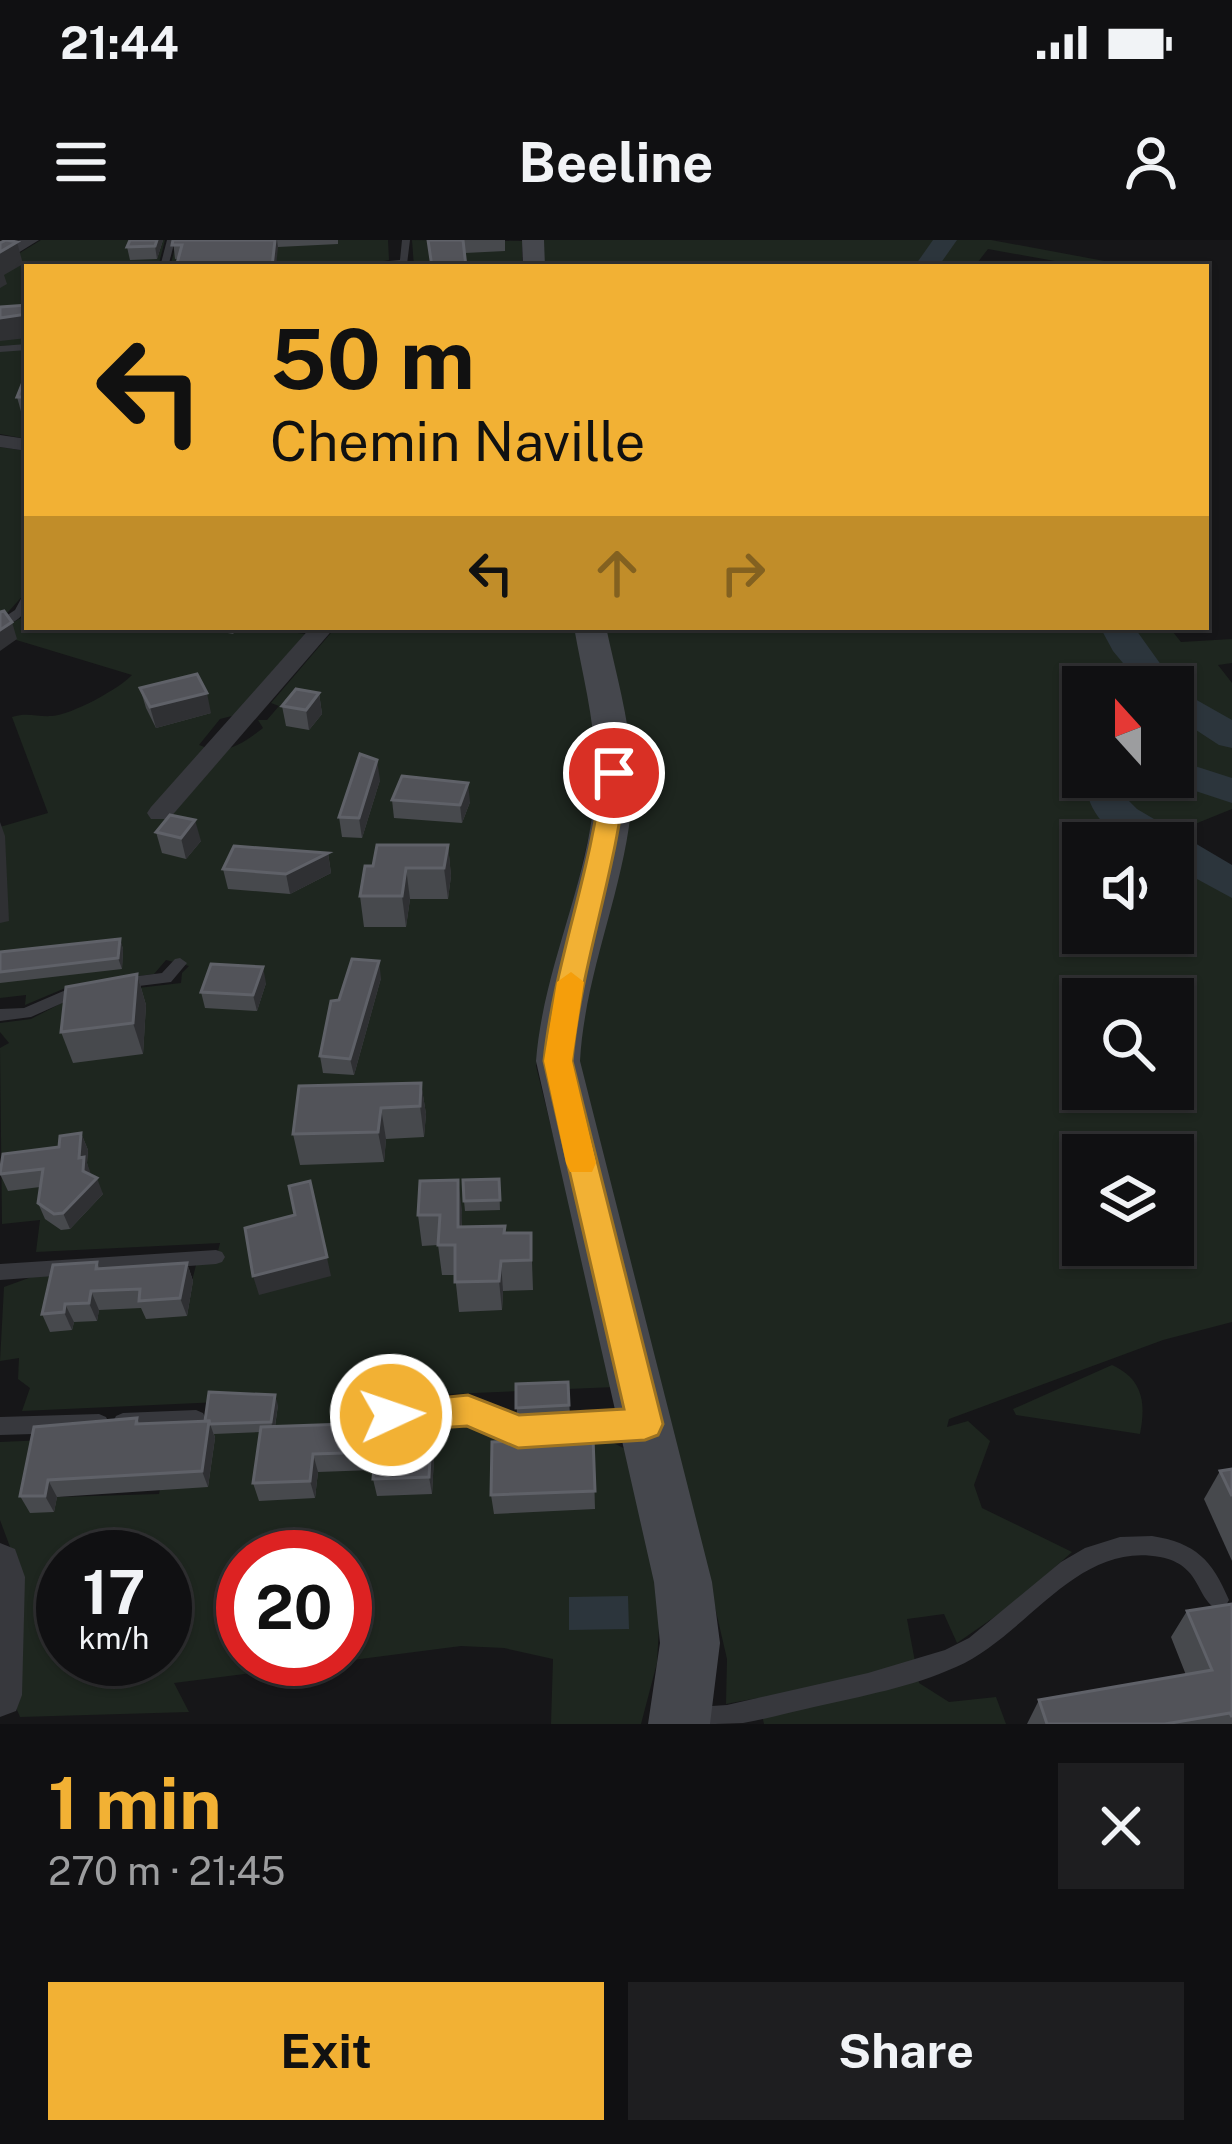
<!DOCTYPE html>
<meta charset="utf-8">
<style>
:root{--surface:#101012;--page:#1e1e20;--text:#f1f3f6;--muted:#9c9d9f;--line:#303032;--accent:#f2b134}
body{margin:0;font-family:"Public Sans",sans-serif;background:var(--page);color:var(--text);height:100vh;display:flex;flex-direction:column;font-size:45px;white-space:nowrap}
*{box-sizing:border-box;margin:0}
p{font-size:39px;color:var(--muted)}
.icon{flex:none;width:66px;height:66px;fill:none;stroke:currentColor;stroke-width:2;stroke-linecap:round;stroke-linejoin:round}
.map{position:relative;height:1484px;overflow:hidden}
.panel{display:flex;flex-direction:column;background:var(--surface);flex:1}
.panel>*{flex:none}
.top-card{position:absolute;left:24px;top:24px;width:1185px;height:366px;border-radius:0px;box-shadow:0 3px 9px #0004,0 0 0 3px var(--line);background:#f2b134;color:#111;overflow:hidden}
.needle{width:78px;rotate:339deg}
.tools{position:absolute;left:1062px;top:426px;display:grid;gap:24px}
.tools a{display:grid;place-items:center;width:132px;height:132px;border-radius:0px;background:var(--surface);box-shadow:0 3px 9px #0004,0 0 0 3px var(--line);font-size:60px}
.speed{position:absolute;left:36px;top:1290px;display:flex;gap:24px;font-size:60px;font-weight:700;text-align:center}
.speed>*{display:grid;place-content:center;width:156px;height:156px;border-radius:50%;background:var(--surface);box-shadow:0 3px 9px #0004,0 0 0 3px var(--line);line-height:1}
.speed small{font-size:30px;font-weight:400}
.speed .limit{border:18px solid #d22;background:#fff;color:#111}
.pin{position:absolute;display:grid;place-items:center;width:102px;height:102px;color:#fff;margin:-51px;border:6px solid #fff;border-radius:50%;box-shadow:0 3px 12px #0007}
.me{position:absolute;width:132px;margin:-66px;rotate:87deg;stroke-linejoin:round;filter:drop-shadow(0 0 9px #0008)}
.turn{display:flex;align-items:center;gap:42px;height:252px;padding:0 48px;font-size:54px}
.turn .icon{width:156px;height:156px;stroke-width:2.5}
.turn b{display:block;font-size:84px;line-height:102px}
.lanes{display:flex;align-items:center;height:114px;padding:0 48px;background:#0003;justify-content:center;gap:60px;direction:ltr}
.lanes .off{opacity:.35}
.round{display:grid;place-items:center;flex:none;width:126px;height:126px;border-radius:0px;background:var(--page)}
.overview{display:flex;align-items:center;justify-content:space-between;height:204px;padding:0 48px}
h1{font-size:72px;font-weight:700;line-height:90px;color:var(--accent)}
.cta{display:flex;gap:24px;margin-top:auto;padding:24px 48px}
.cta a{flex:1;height:138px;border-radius:0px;background:var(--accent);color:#111;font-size:48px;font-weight:700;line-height:138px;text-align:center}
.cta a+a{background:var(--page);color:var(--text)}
.status{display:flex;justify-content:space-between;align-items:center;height:84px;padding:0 60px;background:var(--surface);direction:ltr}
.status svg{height:33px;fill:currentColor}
header{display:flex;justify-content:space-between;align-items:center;height:156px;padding:0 48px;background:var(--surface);font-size:54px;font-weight:700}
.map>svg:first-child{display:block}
.green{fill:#1e261f;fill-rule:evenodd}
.water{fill:#2c353c}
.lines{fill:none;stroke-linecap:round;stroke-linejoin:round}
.river{fill:#2c353c;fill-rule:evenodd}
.lane{fill:#37383d;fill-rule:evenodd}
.street{fill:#37383d;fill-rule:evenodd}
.secondary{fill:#45474d;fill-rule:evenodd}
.wall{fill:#47494d}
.shaded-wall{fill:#2f3033}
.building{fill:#525359;stroke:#5f6168;stroke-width:3}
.route{fill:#f2b134;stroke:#9d7322;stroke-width:3}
.slow{fill:#f59e0b}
</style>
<div class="status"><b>21:44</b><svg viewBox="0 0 49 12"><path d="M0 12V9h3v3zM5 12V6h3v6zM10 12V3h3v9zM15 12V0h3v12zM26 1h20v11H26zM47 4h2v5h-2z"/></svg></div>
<header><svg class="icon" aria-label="menu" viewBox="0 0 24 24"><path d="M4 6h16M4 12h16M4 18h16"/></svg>Beeline<svg class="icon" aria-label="person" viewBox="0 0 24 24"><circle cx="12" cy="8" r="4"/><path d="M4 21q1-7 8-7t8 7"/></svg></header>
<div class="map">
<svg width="1232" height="1484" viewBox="0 0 1232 1484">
<rect width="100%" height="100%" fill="#161618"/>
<!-- green -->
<g class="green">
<path d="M41,0H165L158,27H27V105L0,106V25Z"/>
<path d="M177,0H388L389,20L352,27H170Z"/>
<path d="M412,0L522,1V27H414Z"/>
<path d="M541,0H991L1137,27H1088L988,9L974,27H540Z"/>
<path d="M27,109V199L0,194V110Z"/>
<path d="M0,207L27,211V351L0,381Z"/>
<path d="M27,375V387H294L291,392L305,394L236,475L220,479L199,505C226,516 241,505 263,488L258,480H267L279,466L271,463L336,387H577L602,538L536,826L615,1147L355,1158L351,1202L418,1184H465L511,1203L594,1216V1200H608L631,1212L660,1368L657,1423L641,1484H551L553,1419L504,1408L461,1406L174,1443L189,1472L20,1477L15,1465L16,1323L0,1280V1202L46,1200L60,1257L159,1254L169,1200L242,1161L22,1171L30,1148L18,1139L19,1118L0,1121L4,1047L37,1035L192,1041L196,1025L215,1023L220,1003L36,1012L40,980L2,984L0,808L9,803L0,792V783L31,779L77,755L181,743L182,733L189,726L166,720L154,734L75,744L25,765L26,755L0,758V587L48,573L12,477C28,472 36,477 52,476C71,475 119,449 132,435L0,395V389ZM63,1317H165V1419H63ZM243,1317H345V1419H243Z"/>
<path d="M605,387H1169L1181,402L1232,399V423L1218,425L1232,443V569L1185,588L1195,607L1232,631V1082L1163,1100L949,1179L947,1187L968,1181L990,1201L974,1245L982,1268L1072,1312L1016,1362L957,1403L944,1374L907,1379L919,1443L949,1462L996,1457L1006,1484H764L758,1458L726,1464L727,1419L705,1324L578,833ZM1083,447H1173V537H1083ZM1083,603H1173V693H1083ZM1083,759H1173V849H1083ZM1083,915H1173V1005H1083Z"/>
<path d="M1112,1125C1143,1139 1146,1163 1140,1194L1016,1175L1013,1169Z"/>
</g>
<!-- water -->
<path class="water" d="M628,1356L629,1389L569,1390V1357Z"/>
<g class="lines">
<!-- river -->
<g class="river">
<path d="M933,0H957L938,27H914Z"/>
<path d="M1100,387H1134L1179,450L1232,480V508L1219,505L1173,475V447H1143L1113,411Z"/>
<path d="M1173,519L1232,538V563L1159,539L1173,537Z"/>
<path d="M1087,537H1125L1127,559L1137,569L1232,625V658L1173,626V603C1161,603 1145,606 1134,603C1107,595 1082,564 1087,537Z"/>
</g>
<!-- lane -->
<g class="lane">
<path d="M167,0H175L168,27H160Z"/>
<path d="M402,0H410L407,24L366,27V23H369L400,20Z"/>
<path d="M27,104V110L0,112V106Z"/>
<path d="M27,354C27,376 20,380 0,388V380L15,370L23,355Z"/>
<path d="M180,718L187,723L171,742L123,748L115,743L123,738L162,733L175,719Z"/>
<path d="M82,743L90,748L87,752L31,777L0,781V769L24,768Z"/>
<path d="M216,1010L222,1012L225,1017L222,1022L216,1024L0,1040V1024Z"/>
<path d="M468,1161L519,1183L636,1175L643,1178L646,1184L643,1190L636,1193L518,1201L467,1179L353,1186L346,1183L343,1177L346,1171L353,1168Z"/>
<path d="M196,1170L203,1173L206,1179L203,1185L196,1188L123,1191L116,1188L113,1182L116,1176L123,1173Z"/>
<path d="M99,1174L106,1177L109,1183L106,1189L99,1192L0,1195V1177Z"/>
<path d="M1152,1296C1196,1303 1212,1320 1229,1360L1225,1367L1218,1370C1195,1358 1202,1325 1160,1317C1076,1301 1027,1396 956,1427C912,1447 862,1456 814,1467C791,1472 767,1479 743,1483C725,1484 705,1484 687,1484L685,1478L688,1470L696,1467L727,1465L868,1433L945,1410L969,1398L1061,1322L1085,1308L1120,1297Z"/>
</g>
<!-- street -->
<g class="street">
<path d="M20,0H39L0,24V12Z"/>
<path d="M0,195L27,199V211L0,207Z"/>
<path d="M311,387H335L169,579H151L147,573L151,567Z"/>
<path d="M0,1303L15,1309L25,1337L22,1455L16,1471L0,1477Z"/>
</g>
<!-- secondary -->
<g class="secondary">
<path d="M522,0H544L545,27H523Z"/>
<path d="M574,387H606C618,443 636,502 632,560C625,649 585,731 580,821L712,1342L720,1403L710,1484H648L660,1403L654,1342L536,821C543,731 585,650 594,561C601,503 584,444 574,387Z"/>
</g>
</g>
<!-- wall -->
<g class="wall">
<path d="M163,0L157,19L130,20L127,7Z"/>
<path d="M173,0H338V4L278,7L175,19Z"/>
<path d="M427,0H505V11L465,13Z"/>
<path d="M27,132V175H22L17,157Z"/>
<path d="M195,387H239L233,394Z"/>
<path d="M140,448L211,473L156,488L146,468Z"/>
<path d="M319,453L322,474L309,490L286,486L282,466Z"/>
<path d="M380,540L362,598L342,597L339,577Z"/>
<path d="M392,560L470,562L462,583L394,578Z"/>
<path d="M156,592L201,601L186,619L162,613Z"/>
<path d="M448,605L451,636L448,659H410L406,687H364L360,656L373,626Z"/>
<path d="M328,613L331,633L290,654L228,649L223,629Z"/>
<path d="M120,699L123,709L122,729L0,743V712Z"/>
<path d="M137,734L146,765L143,814L73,823L61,792Z"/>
<path d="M381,738L354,835L323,833L320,816L339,760Z"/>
<path d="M266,743L257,771L205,768L201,752Z"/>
<path d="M421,843L426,874L424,897L386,899L384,922L300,925L293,894Z"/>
<path d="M81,893L88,910L87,923L90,935L103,954L70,989L61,990L45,979L38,963L40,947L8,951L0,934L59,907Z"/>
<path d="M499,939L500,970L465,971L464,961Z"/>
<path d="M458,940L462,987L505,993H531L533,1050L503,1051L502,1070L459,1072L455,1035H442L438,1005L422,1006L418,975Z"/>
<path d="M97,1022L100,1029L187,1023L193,1041L187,1076L146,1079L141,1068L99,1070L97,1081L74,1082L72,1090L50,1092L42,1074Z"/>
<path d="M568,1142L570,1175L517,1177L516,1144Z"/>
<path d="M278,1165L275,1187L435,1199L432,1254L377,1256L373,1239V1230L318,1232L315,1258L259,1261L253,1243L260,1192L214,1194L215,1198L208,1247L57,1257L54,1272L30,1273L20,1256L137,1178L140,1184L205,1181Z"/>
<path d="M593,1198L595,1269L494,1274L491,1255Z"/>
<path d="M1232,1229V1321L1204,1259L1220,1231Z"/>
<path d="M1232,1364V1484H1027L1039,1460L1186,1435L1171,1397L1187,1371Z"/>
</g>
<!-- shaded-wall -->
<g class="shaded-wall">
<path d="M157,0H163L157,19L155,6Z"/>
<path d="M275,0H277L278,7L276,27H272Z"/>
<path d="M17,2L23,24L4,35L7,44L0,48V12Z"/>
<path d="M27,74V98L0,101V78Z"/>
<path d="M12,382L17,399L0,411V390Z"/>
<path d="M207,453L211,473L156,488L150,467Z"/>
<path d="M319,453L322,474L309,490L306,470Z"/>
<path d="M377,520L380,540L362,598L359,578Z"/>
<path d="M468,543L470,562L462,583L460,565Z"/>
<path d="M195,580L201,601L186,619L181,598Z"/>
<path d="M0,582L5,596L9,681L0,683Z"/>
<path d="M448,605L451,636L448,659L444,628Z"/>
<path d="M328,613L331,633L290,654L286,634Z"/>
<path d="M406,628L410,659L406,687L402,656Z"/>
<path d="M120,699L123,709L122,729L118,718Z"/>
<path d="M379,721L381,738L354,835L350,819Z"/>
<path d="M263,727L266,743L257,771L253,755Z"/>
<path d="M137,734L146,765L143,814L133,783Z"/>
<path d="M421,843L426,874L424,897L420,866Z"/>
<path d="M381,868L386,899L384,922L378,892Z"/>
<path d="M81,893L88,910L87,923L91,934L89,946L97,938L103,954L70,989L63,973L79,918Z"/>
<path d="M458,940L462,970L461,1017L458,987Z"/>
<path d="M310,941L331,1036L259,1055L253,1036L327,1017Z"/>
<path d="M501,1021L503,1051L502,1070L499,1041Z"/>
<path d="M187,1023L193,1041L187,1076L180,1058Z"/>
<path d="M91,1051L99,1070L97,1081L89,1063Z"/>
<path d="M65,1064L74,1082L72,1090L64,1072Z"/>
<path d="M275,1155L278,1165L274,1192L271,1182Z"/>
<path d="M209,1181L215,1198L208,1247L202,1231Z"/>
<path d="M432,1181L435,1199L432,1254L429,1237Z"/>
<path d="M313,1214L318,1232L315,1258L310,1241Z"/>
<path d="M48,1240L57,1257L54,1272L45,1256Z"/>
</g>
<!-- building -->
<g class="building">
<path d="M6,0L17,2L0,12V3Z"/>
<path d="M130,0H157L155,6L127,7Z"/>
<path d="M173,0H275L272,27H176L182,5H172Z"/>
<path d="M428,0H463L466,27H432Z"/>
<path d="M27,65V74L0,78V67Z"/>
<path d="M27,132V157H17Z"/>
<path d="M4,371L12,382L0,390V372Z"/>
<path d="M197,434L207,453L150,467L140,448Z"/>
<path d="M296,449L319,453L306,470L282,466Z"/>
<path d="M360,514L377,520L359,578L339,577Z"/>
<path d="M402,536L468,543L460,565L392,560Z"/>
<path d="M170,575L195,580L181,598L156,592Z"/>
<path d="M377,605H448L444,628H406L402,656H360L365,626H373Z"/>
<path d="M234,606L328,613L286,634L223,629Z"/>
<path d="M120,699L118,718L0,732V712Z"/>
<path d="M352,719L379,721L350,819L320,816L331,761L339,760Z"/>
<path d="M211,724L263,727L253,755L201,752Z"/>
<path d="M137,734L133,783L61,792L66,747Z"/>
<path d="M421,843L420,866L381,868L378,892L293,894L299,846Z"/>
<path d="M81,893L79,918L84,917L83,931L97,938L63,973L54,974L38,963L43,929L0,934L3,914L59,907L60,896Z"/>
<path d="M499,939L500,960L464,961L463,940Z"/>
<path d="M458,940V987L505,986L504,993H531V1020L501,1021L499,1041L455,1042V1005H438L440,975H418L420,941Z"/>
<path d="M310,941L327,1017L253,1036L245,988L295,975L289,946Z"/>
<path d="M97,1022L96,1029L187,1023L180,1058L139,1061L140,1049L91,1051L89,1063L65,1064L64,1072L42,1074L53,1025Z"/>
<path d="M568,1142L569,1165L516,1168V1144Z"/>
<path d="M209,1152L275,1155L271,1182L210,1184L209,1181H205Z"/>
<path d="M137,1178L136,1184L209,1181L202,1231L48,1240L45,1256H20L34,1187Z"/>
<path d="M432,1181L429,1237L373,1239L375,1212L313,1214L310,1241L253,1243L261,1187Z"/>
<path d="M593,1198L595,1251L491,1255L492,1202Z"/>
<path d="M1232,1229V1256L1220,1231Z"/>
<path d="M1232,1364V1477L1230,1473L1165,1484H1047L1039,1460L1212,1430L1187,1371Z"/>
</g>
<!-- route -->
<path class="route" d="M614,526L626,533C617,631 581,723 572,821L663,1184L658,1195L645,1200L518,1208L467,1186L391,1191L379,1186L374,1175L379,1164L468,1155L519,1175L624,1169L544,821C554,723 592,631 602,533Z"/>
<!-- slow -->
<path class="slow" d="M571,732L584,742L572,821L596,923L592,932H570L566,923L544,821L557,742Z"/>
</svg>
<div class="tools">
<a><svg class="needle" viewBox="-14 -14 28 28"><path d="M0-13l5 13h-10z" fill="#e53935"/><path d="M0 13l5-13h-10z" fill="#9c9d9f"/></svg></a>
<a><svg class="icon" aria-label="sound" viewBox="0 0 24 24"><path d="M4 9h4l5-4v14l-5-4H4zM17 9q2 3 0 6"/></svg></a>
<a><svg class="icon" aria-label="search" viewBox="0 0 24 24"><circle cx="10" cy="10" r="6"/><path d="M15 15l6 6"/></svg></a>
<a><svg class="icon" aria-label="layers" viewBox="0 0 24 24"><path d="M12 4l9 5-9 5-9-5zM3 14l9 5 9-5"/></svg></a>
</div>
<div class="speed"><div>17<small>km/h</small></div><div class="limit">20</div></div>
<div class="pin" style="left:614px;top:533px;background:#d93025"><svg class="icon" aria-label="arrive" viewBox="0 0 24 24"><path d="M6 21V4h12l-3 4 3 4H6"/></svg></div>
<svg class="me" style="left:391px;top:1175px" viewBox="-20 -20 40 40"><circle r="17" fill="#f2b134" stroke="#fff" stroke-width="3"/><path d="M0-11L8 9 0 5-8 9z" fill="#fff"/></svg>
<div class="top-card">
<div class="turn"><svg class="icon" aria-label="left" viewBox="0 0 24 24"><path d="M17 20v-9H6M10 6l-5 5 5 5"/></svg><div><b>50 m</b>Chemin Naville</div></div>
<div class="lanes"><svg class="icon" aria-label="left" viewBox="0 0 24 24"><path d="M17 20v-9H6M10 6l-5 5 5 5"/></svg><svg class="icon off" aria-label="ahead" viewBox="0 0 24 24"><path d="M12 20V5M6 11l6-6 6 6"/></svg><svg class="icon off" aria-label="right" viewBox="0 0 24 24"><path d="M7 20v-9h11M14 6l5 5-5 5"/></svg></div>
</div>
</div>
<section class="panel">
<div class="overview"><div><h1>1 min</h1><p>270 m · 21:45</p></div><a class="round"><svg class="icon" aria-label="close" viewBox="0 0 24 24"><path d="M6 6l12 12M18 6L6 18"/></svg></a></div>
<div class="cta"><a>Exit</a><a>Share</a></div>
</section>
